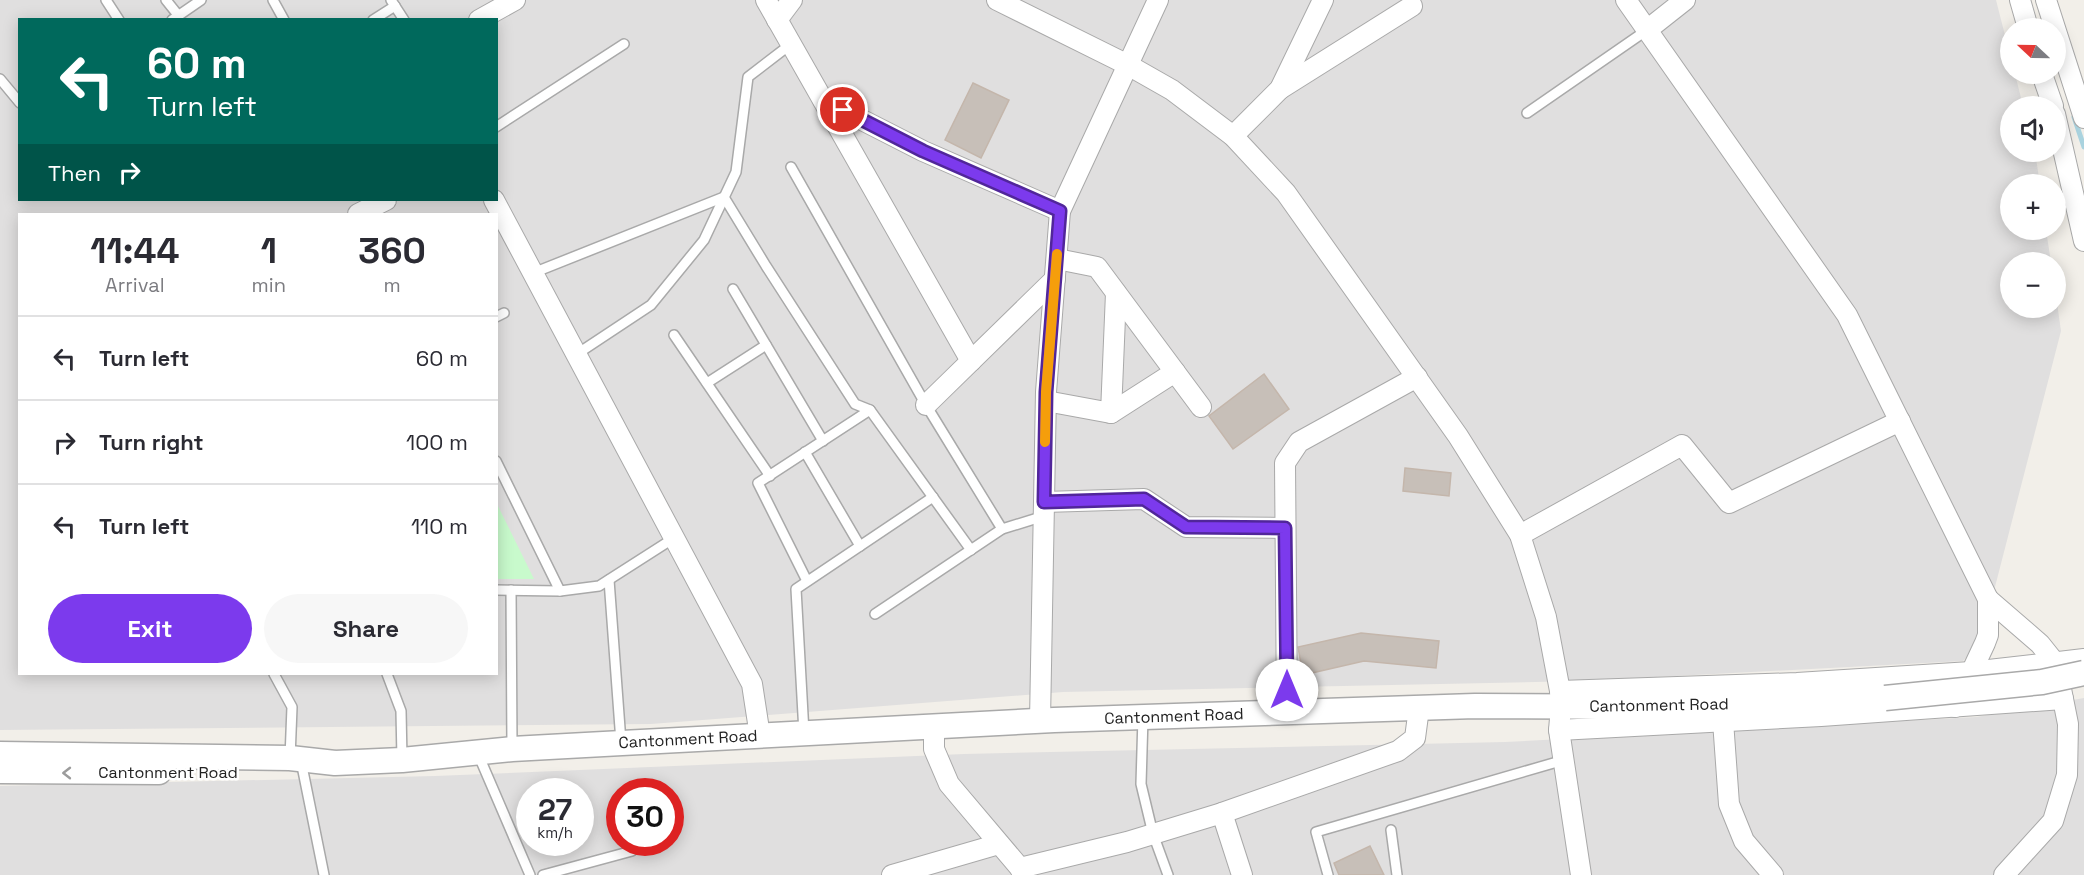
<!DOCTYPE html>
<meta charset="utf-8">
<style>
:root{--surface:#fff;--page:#f7f7f7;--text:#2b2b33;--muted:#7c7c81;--line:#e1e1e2;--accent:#7c3aed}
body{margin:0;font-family:"Space Grotesk",sans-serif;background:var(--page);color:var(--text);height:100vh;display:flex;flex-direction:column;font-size:22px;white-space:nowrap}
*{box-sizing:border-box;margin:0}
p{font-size:20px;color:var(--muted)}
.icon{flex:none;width:33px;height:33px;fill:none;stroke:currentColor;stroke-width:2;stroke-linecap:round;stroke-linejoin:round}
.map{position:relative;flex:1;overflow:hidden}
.drawer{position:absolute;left:18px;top:213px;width:480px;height:462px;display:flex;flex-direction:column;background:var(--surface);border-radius:0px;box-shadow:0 3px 15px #0003}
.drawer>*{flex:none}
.guide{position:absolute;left:18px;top:18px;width:480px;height:183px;border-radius:0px;box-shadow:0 3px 15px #0003;background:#00695c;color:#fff;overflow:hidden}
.needle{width:39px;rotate:292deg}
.buttons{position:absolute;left:2000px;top:18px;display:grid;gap:12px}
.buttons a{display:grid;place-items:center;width:66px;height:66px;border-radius:50%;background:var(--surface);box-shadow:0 3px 15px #0003;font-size:30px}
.speed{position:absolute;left:516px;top:778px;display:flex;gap:12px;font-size:30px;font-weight:700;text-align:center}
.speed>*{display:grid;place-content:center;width:78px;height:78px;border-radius:50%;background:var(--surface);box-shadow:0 3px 15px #0003;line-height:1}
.speed small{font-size:15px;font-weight:400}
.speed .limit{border:9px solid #d22;background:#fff;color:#111}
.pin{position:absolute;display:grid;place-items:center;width:51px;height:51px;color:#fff;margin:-26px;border:3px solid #fff;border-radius:50%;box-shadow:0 2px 6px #0007}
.me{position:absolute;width:66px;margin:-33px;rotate:0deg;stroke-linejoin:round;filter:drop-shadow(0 0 4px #0008)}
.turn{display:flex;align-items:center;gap:21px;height:126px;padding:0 30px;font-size:27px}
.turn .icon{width:78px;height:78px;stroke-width:2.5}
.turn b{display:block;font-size:42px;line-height:51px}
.then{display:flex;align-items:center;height:57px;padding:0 30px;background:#0003;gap:12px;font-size:22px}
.eta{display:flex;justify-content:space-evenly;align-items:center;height:102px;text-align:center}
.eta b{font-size:36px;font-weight:700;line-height:42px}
.button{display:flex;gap:12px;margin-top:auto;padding:12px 30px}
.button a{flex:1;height:69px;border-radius:36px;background:var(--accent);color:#fff;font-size:24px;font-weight:700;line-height:69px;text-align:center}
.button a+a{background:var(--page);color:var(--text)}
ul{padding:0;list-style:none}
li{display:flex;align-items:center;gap:18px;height:84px;padding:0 30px;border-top:2px solid var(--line)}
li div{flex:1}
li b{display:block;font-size:22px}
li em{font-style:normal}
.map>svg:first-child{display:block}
.residential{fill:#e0dfdf;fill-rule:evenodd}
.park{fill:#c8facc}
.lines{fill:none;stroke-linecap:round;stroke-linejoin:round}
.stream{stroke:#aad3df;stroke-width:5}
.building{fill:#c7bfb8;stroke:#c4b6ab;stroke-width:1.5}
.service-casing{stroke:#a9a9a9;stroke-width:12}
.minor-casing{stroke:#a9a9a9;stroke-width:22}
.tertiary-casing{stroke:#a9a9a9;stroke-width:27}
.service{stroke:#fff;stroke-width:9}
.minor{stroke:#fff;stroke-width:20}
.tertiary{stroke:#fff;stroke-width:24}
.tertiary-bridge-casing{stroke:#a9a9a9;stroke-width:27;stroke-linecap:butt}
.tertiary-bridge{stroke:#fff;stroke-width:24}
.oneway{stroke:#9c9c9c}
.route-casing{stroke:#51269a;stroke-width:15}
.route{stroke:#7c3aed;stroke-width:10}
.slow{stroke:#f59e0b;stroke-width:10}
.labels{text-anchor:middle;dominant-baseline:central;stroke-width:5;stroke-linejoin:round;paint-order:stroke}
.street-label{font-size:16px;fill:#222;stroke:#fff}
</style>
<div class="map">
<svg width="2084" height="875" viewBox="0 0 2084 875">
<rect width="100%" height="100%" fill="#f2efe9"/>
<!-- residential -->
<g class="residential">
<path d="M0,0H1996L2010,55V74H2015L2023,106H2010V152H2035L2040,184H2010V230H2046L2051,262H2010V308H2055V289L2061,331L1980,645L1963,661L1580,681L1063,692L651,724L0,730ZM20,20H496V200H20ZM20,214H496V674H20Z"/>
<path d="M2084,698V875H0V786L435,776L964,754L1505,742L1976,717ZM530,792H580V843H530ZM620,792H670V843H620Z"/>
</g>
<!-- park -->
<path class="park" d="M497,504L534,579H497Z"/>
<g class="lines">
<!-- stream -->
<path class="stream" d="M2074,117L2084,147"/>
</g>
<!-- building -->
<g class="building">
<path d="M973,83L1009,100L981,158L945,140Z"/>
<path d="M1264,374L1289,409L1233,449L1209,416Z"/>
<path d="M1405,468L1451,473L1449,496L1403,491Z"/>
<path d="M1361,633L1439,641L1436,668L1364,661L1303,675L1298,647Z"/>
<path d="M1370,846L1384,875H1339L1334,863Z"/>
</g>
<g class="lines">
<defs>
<g id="service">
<path d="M106,0L119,20"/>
<path d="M166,0L178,15"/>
<path d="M273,0L284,20"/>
<path d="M391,0L404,20"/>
<path d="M172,20L201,0"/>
<path d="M373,20L395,6"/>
<path d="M0,79L20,103"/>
<path d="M1527,113L1647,30"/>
<path d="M496,127L624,44"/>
<path d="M791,167L926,405L1002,529"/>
<path d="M533,273L724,197L766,266L855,404L870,410L971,550"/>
<path d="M733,289L823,441"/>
<path d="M496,317L504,313"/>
<path d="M674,335L770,476"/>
<path d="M577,354L651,305L704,240L736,172L748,77L791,44"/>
<path d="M707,383L766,345"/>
<path d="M805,452L860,546"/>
<path d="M496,461L560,591"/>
<path d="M609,580L621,742"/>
<path d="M807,581L758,483L870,410"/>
<path d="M496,590L560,591L599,586L674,538"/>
<path d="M511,590L512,747"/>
<path d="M875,614L1002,529L1044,516"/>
<path d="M274,674L292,707L290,758"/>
<path d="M387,674L401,711L402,759"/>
<path d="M1143,717L1141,784L1153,834L1168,875"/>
<path d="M804,733L796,589L933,497"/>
<path d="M478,754L530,875"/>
<path d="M301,761L324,875"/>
<path d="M1391,830L1397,875"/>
<path d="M543,875L632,851"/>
<path d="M1328,875L1316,832L1564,760"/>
</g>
<g id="minor">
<path d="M766,0L971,361"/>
<path d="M997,0L1128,65L1172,90L1233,136L1286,193L1458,436L1520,535L1546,617L1560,691L1561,707L1559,730L1581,875"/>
<path d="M1626,0L1847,315L1988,599V635L1985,643L1955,707"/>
<path d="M2020,0L2028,28"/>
<path d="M2046,0L2084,118"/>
<path d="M479,20L515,0"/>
<path d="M777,20L792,0"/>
<path d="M1647,30L1685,0"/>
<path d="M2042,74L2053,106"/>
<path d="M1280,89L1412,6"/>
<path d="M823,100L923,151L1060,211"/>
<path d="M2055,114L2084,241"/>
<path d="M1233,136L1280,89L1323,0"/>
<path d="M494,200L752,684L760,736"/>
<path d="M358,214L386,200"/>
<path d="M1057,259L1097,267L1201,407"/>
<path d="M1046,401L1111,413L1116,293"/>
<path d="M926,405L1055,279"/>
<path d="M1111,413L1175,372"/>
<path d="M1044,502L1144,499L1186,527L1285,528"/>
<path d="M1520,535L1682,445L1729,503L1900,421"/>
<path d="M1988,599L2040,644L2056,664L2068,724L2067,775L2053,821L2004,875"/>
<path d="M1560,691L1797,683L1971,672L2084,659"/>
<path d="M1287,713L1285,463L1299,442L1417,377"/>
<path d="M1040,721L1046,392L1060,211L1158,0"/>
<path d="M1723,721L1729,804L1744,841L1773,875"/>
<path d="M934,727V749L949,784L1020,868L1023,875"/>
<path d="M1559,730L1821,716L2063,699"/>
<path d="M1222,813L1242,875"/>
<path d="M1020,868L1127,842L1222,813L1398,751L1415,738L1419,708"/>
<path d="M892,875L999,844"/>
</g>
<g id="tertiary">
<path d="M0,754L290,758L335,763L402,760L512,749L622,743L1054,720L1475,706L1671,707L1885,698"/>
<path d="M0,771L159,772"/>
</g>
</defs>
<!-- service casing -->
<use href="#service" class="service-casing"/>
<!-- minor casing -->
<use href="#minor" class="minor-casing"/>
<!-- tertiary casing -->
<use href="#tertiary" class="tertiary-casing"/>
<!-- service -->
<use href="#service" class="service"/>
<!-- minor -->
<use href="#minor" class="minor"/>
<!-- tertiary -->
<use href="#tertiary" class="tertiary"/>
<defs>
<path id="tertiary-bridge" d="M1885,698L2042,682L2084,673"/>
</defs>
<!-- tertiary-bridge casing -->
<use href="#tertiary-bridge" class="tertiary-bridge-casing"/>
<!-- tertiary-bridge -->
<use href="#tertiary-bridge" class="tertiary-bridge"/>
</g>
<!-- one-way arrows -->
<defs><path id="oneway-chevron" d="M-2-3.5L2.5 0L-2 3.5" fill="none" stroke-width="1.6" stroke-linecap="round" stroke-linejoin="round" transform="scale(1.5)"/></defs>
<use class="oneway" href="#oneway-chevron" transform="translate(67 773) rotate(-180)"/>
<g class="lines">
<defs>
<path id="route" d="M843,110L923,151L1060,211L1046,392L1044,502L1144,499L1186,527L1285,528L1287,690"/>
</defs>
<!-- route casing -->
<use href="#route" class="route-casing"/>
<!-- route -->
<use href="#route" class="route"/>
<!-- slow -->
<path class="slow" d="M1045,442L1046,392L1057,254"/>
</g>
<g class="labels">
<!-- street labels -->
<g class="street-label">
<text transform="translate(1659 705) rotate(-1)">Cantonment Road</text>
<text transform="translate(1174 716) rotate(-2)">Cantonment Road</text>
<text transform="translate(688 739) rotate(-3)">Cantonment Road</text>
<text x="168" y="772">Cantonment Road</text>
</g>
</g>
</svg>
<div class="buttons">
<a><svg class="needle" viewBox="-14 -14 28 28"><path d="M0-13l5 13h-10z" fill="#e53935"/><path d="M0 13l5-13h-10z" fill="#7c7c81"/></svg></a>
<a><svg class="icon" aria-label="sound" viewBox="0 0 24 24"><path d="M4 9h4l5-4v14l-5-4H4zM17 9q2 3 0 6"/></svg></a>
<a>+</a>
<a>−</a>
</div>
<div class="speed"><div>27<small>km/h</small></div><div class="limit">30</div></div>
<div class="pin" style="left:843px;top:110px;background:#d93025"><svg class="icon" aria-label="arrive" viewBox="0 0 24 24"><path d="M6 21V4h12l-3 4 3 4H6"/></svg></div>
<svg class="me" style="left:1287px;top:690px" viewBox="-20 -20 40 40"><circle r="19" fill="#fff"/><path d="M0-13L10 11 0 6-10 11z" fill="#7c3aed"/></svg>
<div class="guide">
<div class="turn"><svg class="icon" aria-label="left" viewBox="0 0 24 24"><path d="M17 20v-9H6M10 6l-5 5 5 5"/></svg><div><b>60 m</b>Turn left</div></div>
<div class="then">Then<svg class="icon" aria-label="right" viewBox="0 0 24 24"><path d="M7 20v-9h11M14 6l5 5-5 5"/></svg></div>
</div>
<section class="drawer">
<div class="eta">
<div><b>11:44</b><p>Arrival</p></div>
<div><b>1</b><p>min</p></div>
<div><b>360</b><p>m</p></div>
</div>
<ul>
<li><svg class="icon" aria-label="left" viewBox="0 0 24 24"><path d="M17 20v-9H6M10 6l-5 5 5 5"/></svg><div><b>Turn left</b></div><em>60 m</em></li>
<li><svg class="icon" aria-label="right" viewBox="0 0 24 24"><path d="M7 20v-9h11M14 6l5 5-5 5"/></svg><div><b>Turn right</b></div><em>100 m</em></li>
<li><svg class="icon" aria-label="left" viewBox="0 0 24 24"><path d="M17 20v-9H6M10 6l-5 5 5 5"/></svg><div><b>Turn left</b></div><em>110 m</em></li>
</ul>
<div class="button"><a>Exit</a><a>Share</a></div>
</section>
</div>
